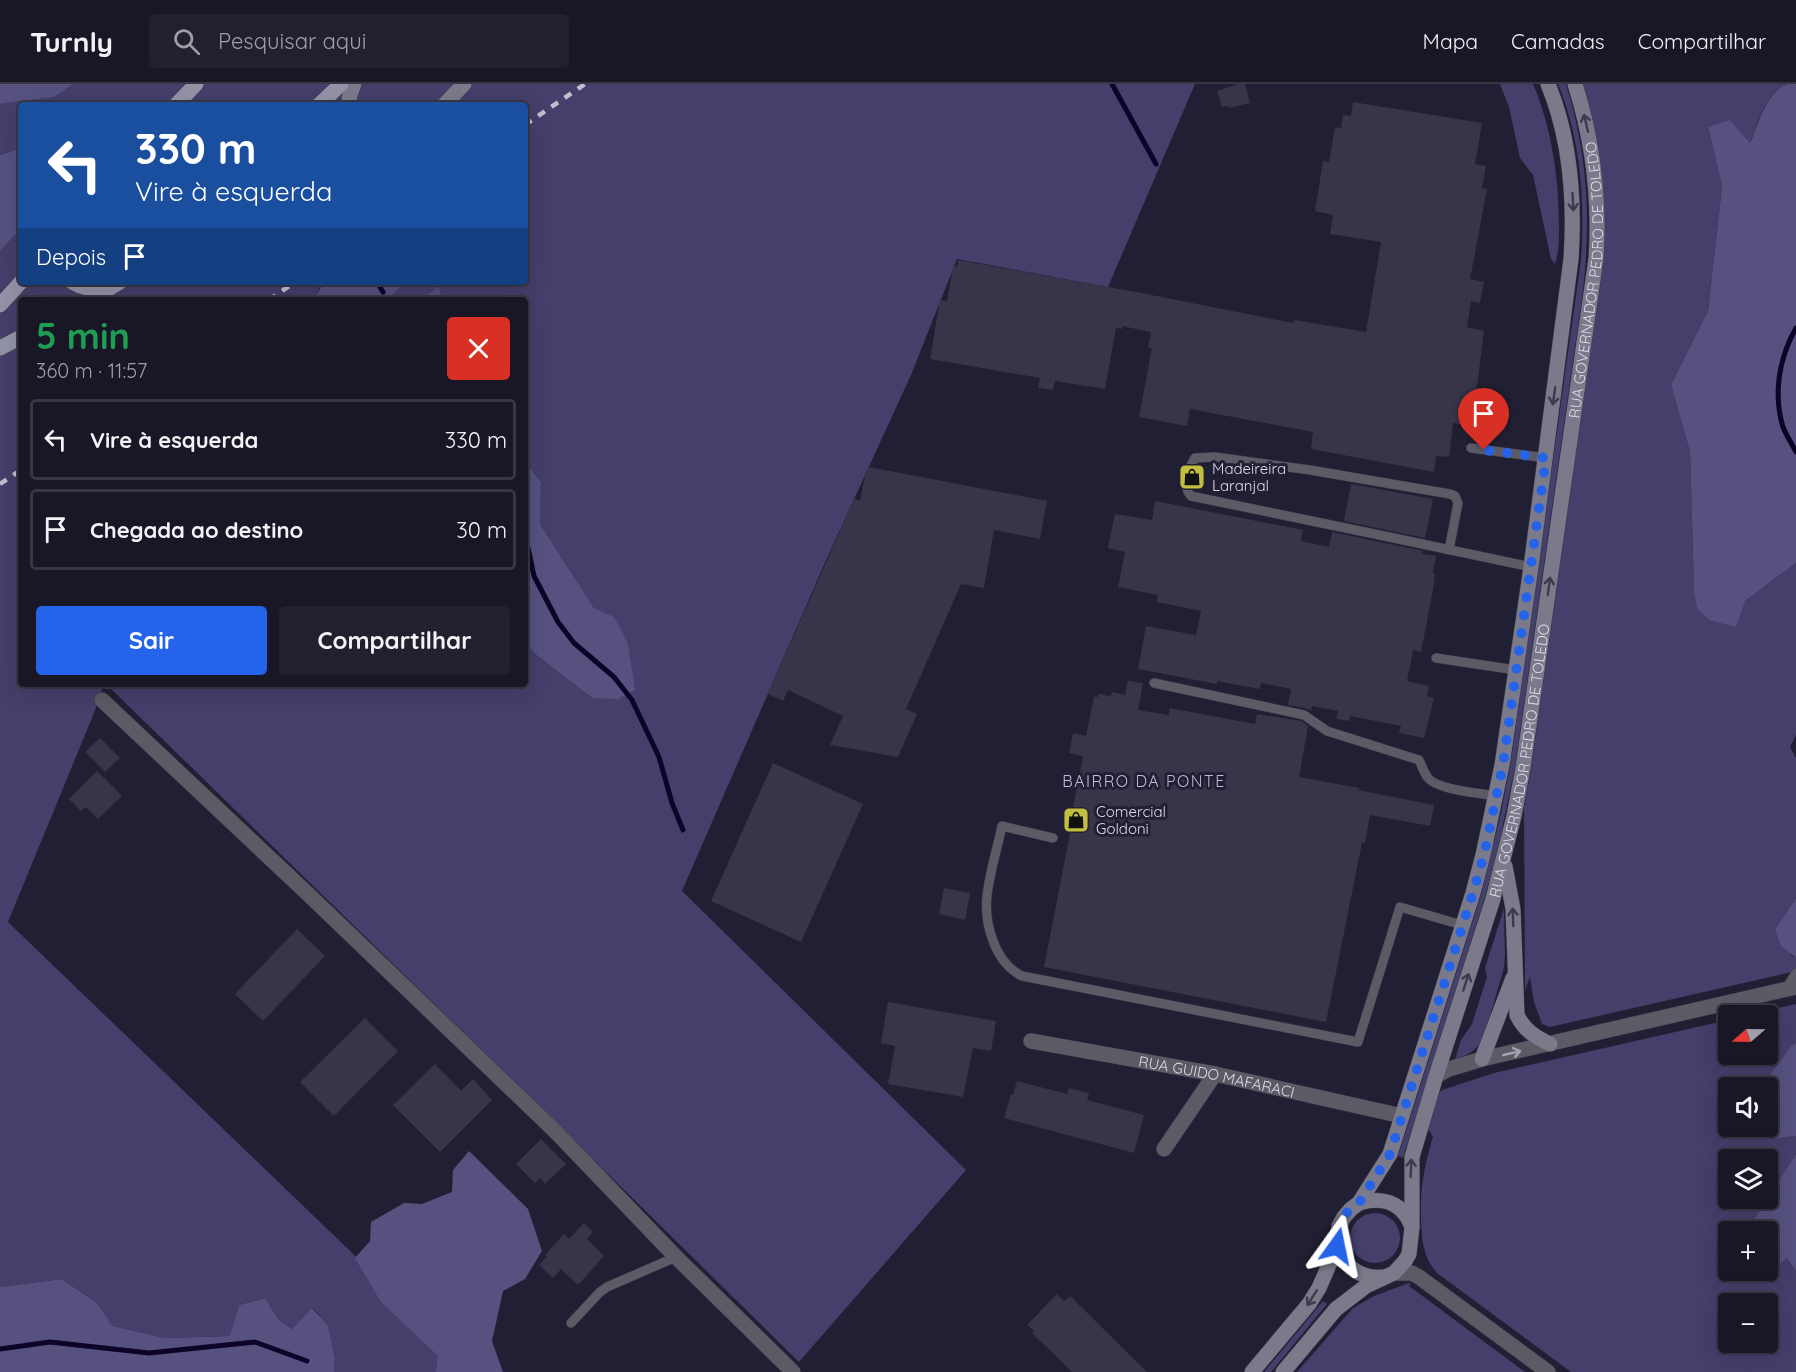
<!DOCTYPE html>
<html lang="pt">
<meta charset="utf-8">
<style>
:root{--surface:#191726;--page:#22202e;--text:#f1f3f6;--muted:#9f9fa7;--line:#373643;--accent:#2563eb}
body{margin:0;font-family:Quicksand,sans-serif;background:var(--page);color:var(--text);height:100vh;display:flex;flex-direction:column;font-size:22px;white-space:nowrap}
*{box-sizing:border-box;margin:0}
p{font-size:20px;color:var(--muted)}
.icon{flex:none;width:33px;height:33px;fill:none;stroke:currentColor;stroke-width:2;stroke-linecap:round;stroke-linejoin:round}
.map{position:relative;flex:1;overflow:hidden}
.details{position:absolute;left:18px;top:213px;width:510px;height:390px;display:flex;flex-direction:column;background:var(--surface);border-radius:6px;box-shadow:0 6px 24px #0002,0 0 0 2px var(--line)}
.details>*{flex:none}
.top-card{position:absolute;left:18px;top:18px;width:510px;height:183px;border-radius:6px;box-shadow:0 6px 24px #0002,0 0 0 2px var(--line);background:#1a4fa0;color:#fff;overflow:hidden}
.needle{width:39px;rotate:250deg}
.tools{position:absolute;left:1718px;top:921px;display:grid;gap:12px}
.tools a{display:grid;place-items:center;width:60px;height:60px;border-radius:6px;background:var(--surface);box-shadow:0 6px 24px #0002,0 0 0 2px var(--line);font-size:30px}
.pin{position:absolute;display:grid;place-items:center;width:51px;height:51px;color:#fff;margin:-62px -26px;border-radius:50% 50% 50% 0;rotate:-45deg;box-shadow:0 0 6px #0007}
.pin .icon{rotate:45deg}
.me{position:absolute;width:66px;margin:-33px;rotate:12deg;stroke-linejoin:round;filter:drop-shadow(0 0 4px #0008)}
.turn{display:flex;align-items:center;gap:21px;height:126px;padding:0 18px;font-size:27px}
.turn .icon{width:78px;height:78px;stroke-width:2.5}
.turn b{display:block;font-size:42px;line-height:51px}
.then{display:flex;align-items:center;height:57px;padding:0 18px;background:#0003;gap:12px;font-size:22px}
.round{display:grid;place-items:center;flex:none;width:63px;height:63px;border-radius:6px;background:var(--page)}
.overview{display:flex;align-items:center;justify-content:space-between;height:102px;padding:0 18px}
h1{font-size:36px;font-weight:800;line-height:45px;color:#1e9e55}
.action{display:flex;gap:12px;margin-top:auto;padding:12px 18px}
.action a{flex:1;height:69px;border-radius:6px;background:var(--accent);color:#fff;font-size:24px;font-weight:800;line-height:69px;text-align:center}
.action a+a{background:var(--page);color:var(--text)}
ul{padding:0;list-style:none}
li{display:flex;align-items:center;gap:18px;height:81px;margin:0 12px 9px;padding:0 6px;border:3px solid var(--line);border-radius:6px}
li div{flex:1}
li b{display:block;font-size:22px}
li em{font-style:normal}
header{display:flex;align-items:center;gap:36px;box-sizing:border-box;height:84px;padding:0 30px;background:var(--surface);border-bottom:2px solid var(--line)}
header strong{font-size:28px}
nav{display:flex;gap:33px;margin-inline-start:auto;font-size:21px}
.search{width:420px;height:54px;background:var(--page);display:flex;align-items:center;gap:15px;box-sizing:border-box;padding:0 21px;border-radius:6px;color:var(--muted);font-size:22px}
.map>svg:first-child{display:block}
.green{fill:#443f6b;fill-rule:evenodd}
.forest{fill:#56517f}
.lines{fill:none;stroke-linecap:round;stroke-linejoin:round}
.stream{stroke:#0d0329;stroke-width:5}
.building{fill:#37354a}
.service-casing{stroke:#3b394c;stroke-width:10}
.minor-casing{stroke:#3b394c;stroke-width:16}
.tertiary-casing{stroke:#3b394c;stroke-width:16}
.secondary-casing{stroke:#3b394c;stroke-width:16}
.primary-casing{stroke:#3b394c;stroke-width:16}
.service{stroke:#5b5a65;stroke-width:9}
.minor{stroke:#5b5a65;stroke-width:15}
.tertiary{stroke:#5b5a65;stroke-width:15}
.secondary{stroke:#7b7a8a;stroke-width:15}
.primary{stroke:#9392a7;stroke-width:15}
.rail{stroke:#c0bfce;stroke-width:4.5;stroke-dasharray:8 8;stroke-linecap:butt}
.oneway{stroke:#3c3a4d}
.oneway2{stroke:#a2a1ae}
.route{stroke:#2563eb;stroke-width:10;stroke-dasharray:0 18}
.labels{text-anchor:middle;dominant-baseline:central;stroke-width:6;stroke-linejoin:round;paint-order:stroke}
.street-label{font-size:15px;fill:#dcdbe9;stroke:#211f33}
.poi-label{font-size:15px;fill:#dcdbe9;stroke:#211f33;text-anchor:start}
.neighbourhood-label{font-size:16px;letter-spacing:1.5px;fill:#bebcd6;stroke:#211f33}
</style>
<header>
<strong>Turnly</strong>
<div class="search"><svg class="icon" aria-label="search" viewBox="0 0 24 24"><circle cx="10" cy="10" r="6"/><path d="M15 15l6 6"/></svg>Pesquisar aqui</div>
<nav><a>Mapa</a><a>Camadas</a><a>Compartilhar</a></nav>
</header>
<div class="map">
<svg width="1796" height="1288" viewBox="0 0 1796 1288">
<rect width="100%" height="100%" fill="#211f33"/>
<!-- green -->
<g class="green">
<path d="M74,0H1195L1108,203L957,175L911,291L827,474L682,807L966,1086L799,1278L546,1029L106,600H525V558L535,570L592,614L594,524L540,440L541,398L525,378V216H443L437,203L421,216H388L406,198H525V21H21V64L0,71V20L54,13Z"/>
<path d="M1500,0H1533C1552,45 1559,94 1559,143C1559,155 1559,168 1555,180L1551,175L1533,91L1520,74L1509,23Z"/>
<path d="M1558,0H1566C1588,72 1591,133 1583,207L1515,683L1496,774L1485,813L1403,1074L1398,1072L1481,811L1501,729L1510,682L1581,176C1585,116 1581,56 1558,0Z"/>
<path d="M1581,0H1787C1765,10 1758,38 1750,59L1708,43L1722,102L1708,227L1671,301L1690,368L1694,506L1745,517L1796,479V651L1790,663L1796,674V814L1775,845L1792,872L1796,874V887L1550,943L1542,940L1534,918L1530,893L1525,906L1524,723L1531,685L1599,204C1601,169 1606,132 1602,96C1599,64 1589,32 1581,0Z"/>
<path d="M21,145V198H328L320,203L312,216H21V600H104L94,629L8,838L476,1288H334L335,1274L328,1241L313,1224L292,1245L278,1235L265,1214L239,1221L231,1252L165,1254L111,1242L98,1220L62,1195L0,1203V167Z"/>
<path d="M1504,824L1505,872L1504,884L1483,956C1475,967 1468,971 1455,975L1461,956L1472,940L1487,893L1485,884Z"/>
<path d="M1796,920V959L1791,962L1769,992L1766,1003L1728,1004V1042L1756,1043L1755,1045L1769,1055L1796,1052V1070L1746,1147L1728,1148V1186L1749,1187L1751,1190H1769L1787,1174L1796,1187V1288H1571L1437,1189C1423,1173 1422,1157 1421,1136C1420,1102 1424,1085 1433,1052L1427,1044L1438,1010L1442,1006L1494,989L1728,936V970H1767V932L1746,931ZM1728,1076H1767V1114H1728ZM1728,1220H1767V1258H1728Z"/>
<circle cx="1375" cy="1154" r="25"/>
<path d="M1409,1199H1411L1409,1202L1525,1288H1297L1353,1224L1374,1212Z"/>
<path d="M1323,1217L1327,1220L1271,1288H1264Z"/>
</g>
<!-- forest -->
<g class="forest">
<path d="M0,0H74L54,13L0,20Z"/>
<path d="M1787,0H1796V479L1745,517L1736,543L1709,536L1697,524L1694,506L1690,368L1671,301L1708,227L1722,102L1708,43L1730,36L1750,59C1759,38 1765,10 1787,0Z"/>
<path d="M21,64V145L0,167V71Z"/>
<path d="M328,198H406L388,216H312L321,203Z"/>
<path d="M438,202L443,216H421Z"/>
<path d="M525,378L541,398L540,440L594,524L614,533L628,560L635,606L618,615L592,614L535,570L525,558Z"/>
<path d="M1796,814V874L1781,862L1775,845Z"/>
<path d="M1796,959V1052L1769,1055L1755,1045L1756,1043L1767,1042L1766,1003L1769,992L1791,962Z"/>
<path d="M469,1067L528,1125L542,1167L525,1195L503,1207L492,1257L503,1288H436L438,1272L381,1218L355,1174L370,1157L371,1138L404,1119L422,1120L452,1108L453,1086Z"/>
<path d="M1796,1070V1187L1787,1174L1769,1190H1750L1749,1187L1767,1186V1148L1746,1147Z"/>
<path d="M62,1195L98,1220L112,1242L165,1254L230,1252L239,1221L265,1214L278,1235L292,1245L312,1224L328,1241L335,1274L334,1288H0V1203Z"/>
</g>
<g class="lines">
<!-- stream -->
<g class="stream">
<path d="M1112,0L1156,80"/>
<path d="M377,198L383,208"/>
<path d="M1796,244C1779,274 1773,310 1783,343C1786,351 1792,360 1796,368"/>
<path d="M525,450L534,492L558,538L574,559L614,593L632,616L659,673L672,719L683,746"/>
<path d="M0,1265L50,1258L149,1269L255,1258L307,1277"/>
</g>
</g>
<!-- building -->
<g class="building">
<path d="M1238,0H1245L1250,19L1229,24L1228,22L1222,23L1217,7Z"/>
<path d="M1353,18L1482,39L1475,80L1486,82L1482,104L1487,105L1470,195L1484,198L1480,219L1471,217L1467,243L1484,247L1472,342L1453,339L1449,373L1436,372L1434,388L1311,365L1313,348L1190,325L1187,342L1139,333L1152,264H1148L1151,248L1122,242V245L1116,244L1105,305L1055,297L1053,306L1038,304L1040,294L930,275L940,216L947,217L952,189L954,182L957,183L958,176L1136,208L1293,239L1294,236L1366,248L1381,158L1330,150L1333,131L1315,127L1323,77L1329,78L1335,43L1341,44L1343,31L1351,32Z"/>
<path d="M869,383L1047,417L1040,455L994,446L984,504L961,500L906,625L917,630L898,673L830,661L843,632L788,606L783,617L768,610L854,415L860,417L865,391Z"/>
<path d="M1351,400L1433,415L1425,454L1344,437Z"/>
<path d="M1155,417L1303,446L1301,457L1329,463L1332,448L1423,467L1422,470L1436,472L1433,489L1435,490L1434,500L1421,568L1413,566L1407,597L1429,602L1427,612L1434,614L1424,654L1399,649L1401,642L1350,632L1349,637L1336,635L1338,627L1312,622L1311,627L1305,624L1288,621L1291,605L1261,599L1260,605L1217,597V600L1138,585L1146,542L1196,551L1201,527L1157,518L1158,511L1118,503L1125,468L1108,464L1115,430L1152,436Z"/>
<path d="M1128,597L1143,599L1138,626L1169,631L1170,624L1255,640L1257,630L1301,637L1308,642L1299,693L1359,704L1358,706L1434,721L1430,742L1370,731L1365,759H1362L1326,938L1044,883L1075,724H1073L1083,672L1069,669L1073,649L1086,652L1094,613H1098V610L1111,612L1112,608L1125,611Z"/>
<path d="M100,654L120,674L105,688L85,668Z"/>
<path d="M773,679L863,720L801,858L711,817Z"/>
<path d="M97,687L122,712L98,735L86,723L81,727L69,715Z"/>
<path d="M944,804L970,809L965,836L939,830Z"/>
<path d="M297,845L325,872L263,937L235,910Z"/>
<path d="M888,918L996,937L991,967L973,964L963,1013L888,1000L895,962L881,959Z"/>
<path d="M365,934L398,967L334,1032L300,998Z"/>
<path d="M435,980L461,1007L473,995L492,1016L440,1068L393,1021Z"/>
<path d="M1017,997L1067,1010L1069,1004L1089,1009L1087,1016L1144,1031L1134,1069L1004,1034L1011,1010L1013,1011Z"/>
<path d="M541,1055L566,1080L545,1100L540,1094L535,1099L516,1080Z"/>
<path d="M584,1139L593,1148L587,1155L604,1172L578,1201L561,1185L553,1194L539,1181L547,1172L545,1171L564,1150L569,1155Z"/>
<path d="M1057,1210L1064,1217L1070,1212L1147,1288H1072L1032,1249L1034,1247L1027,1241Z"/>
</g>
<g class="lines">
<defs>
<g id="service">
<path d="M1471,364L1546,374"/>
<path d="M1449,466L1458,419L1455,412L1450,410L1310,386L1215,373L1195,374C1189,383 1182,404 1191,412C1304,435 1418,459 1531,483"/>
<path d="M1436,574L1516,586"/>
<path d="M1154,599L1304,631L1327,647L1419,676C1422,682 1424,689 1428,694C1438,706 1480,709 1496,712"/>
<path d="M1053,754L1002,742C997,765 990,788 987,811C984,840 995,879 1022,892L1358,958L1400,823L1462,841"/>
<path d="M1785,906L1796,889"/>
<path d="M571,1239L600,1208L607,1203L676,1173"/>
</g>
<g id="minor">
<path d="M102,616L308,810L555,1047L676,1173L793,1288"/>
<path id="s1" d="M1031,957L1215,990L1402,1032"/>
<path d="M1164,1065L1215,990"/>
</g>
<g id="tertiary">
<path d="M1436,992L1449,985L1482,975L1796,903"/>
<path d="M1394,1189H1412L1419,1193L1548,1288"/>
</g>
<g id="secondary">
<path d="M350,21L349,14L354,0"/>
<path d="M444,21L464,0"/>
<path d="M1505,782L1513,825L1517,931C1524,946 1535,953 1550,960"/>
<path d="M1482,975L1513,894"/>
<path d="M1359,1119C1383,1112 1403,1119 1412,1143"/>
<path d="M1337,1162C1344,1182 1360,1195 1382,1193"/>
<path d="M1252,1288L1309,1220L1319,1204L1337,1162L1339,1142L1344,1133L1351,1125L1359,1119L1390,1070L1473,809L1483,771L1502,681L1531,483L1571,175C1575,116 1571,56 1548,0"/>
<path id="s2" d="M1283,1288L1336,1225L1366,1202L1394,1189L1405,1177L1409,1170L1412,1143V1073L1436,992L1493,815L1514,732L1523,684L1596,175C1600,116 1593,57 1575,0"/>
</g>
<g id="primary">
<path d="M176,21L196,0"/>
<path d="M319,21L341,0"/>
<path d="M72,198C83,205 95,205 107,206"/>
<path d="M90,216L120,198"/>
<path d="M0,221L21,198"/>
<path d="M0,264L21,253"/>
</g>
</defs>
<!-- service casing -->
<use href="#service" class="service-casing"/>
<!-- minor casing -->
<use href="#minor" class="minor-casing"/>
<!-- tertiary casing -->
<use href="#tertiary" class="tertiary-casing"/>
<!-- secondary casing -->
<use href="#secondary" class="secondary-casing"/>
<!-- primary casing -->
<use href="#primary" class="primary-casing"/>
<!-- service -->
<use href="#service" class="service"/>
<!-- minor -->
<use href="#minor" class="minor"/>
<!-- tertiary -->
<use href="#tertiary" class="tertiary"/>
<!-- secondary -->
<use href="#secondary" class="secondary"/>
<!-- primary -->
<use href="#primary" class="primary"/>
<!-- rail -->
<g class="rail">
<path d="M525,41L585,0"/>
<path d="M269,216L295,198"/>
<path d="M0,400L21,386"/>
</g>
</g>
<!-- one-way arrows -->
<defs><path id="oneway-shaft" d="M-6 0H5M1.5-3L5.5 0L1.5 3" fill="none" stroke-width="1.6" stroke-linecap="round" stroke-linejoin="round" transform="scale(1.5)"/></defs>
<g class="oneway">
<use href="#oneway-shaft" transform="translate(1586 39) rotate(-103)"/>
<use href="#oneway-shaft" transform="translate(1573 118) rotate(87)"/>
<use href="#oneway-shaft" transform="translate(1554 312) rotate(98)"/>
<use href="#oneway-shaft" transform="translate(1549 502) rotate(-82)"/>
<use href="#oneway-shaft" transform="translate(1513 833) rotate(-92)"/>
<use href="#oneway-shaft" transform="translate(1466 898) rotate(-72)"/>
<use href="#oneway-shaft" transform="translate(1411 1084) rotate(-88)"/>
<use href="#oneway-shaft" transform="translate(1312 1214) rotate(122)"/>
</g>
<use class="oneway2" href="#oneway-shaft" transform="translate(1512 969) rotate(-13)"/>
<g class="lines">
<!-- route -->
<path class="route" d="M1337,1162L1339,1142L1344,1132L1350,1125L1359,1119L1390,1070L1473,809L1484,771L1503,681L1546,374L1484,366"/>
</g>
<!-- icons -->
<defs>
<symbol id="shop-square" viewBox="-11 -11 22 22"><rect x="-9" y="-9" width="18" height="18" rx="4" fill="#c1be40" stroke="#211f33"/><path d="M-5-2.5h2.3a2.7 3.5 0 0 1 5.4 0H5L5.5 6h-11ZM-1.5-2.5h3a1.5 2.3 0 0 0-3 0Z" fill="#111"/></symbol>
</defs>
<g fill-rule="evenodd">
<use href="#shop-square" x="1177" y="378" width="30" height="30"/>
<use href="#shop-square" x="1061" y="721" width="30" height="30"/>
</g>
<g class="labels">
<!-- street labels -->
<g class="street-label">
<text stroke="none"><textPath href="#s2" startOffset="1170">RUA GOVERNADOR PEDRO DE TOLEDO</textPath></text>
<text stroke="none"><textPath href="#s2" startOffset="684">RUA GOVERNADOR PEDRO DE TOLEDO</textPath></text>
<text stroke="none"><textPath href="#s1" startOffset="189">RUA GUIDO MAFARACI</textPath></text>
</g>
<!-- poi labels -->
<g class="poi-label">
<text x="1212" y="384">Madeireira<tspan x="1212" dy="17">Laranjal</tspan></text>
<text x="1096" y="727">Comercial<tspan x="1096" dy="17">Goldoni</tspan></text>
</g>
<!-- neighbourhood labels -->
<g class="neighbourhood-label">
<text x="1144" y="697">BAIRRO DA PONTE</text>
</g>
</g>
</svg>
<div class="tools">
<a><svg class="needle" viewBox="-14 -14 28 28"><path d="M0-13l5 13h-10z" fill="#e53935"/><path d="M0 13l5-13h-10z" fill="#9f9fa7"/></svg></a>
<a><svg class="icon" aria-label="sound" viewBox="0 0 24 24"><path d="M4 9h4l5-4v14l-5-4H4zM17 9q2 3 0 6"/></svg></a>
<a><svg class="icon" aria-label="layers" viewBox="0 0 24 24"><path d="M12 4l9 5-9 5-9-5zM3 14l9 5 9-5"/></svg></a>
<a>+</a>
<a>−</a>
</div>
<div class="pin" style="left:1484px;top:366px;background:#d93025"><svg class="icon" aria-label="arrive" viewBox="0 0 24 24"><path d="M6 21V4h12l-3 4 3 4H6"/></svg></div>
<svg class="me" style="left:1337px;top:1162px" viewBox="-20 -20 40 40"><path d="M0-17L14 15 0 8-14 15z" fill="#2563eb" stroke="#fff" stroke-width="4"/></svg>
<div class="top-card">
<div class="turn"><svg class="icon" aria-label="left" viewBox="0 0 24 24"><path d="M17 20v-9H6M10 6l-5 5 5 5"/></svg><div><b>330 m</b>Vire à esquerda</div></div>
<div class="then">Depois<svg class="icon" aria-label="arrive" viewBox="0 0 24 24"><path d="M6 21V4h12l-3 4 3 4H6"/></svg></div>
</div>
<section class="details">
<div class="overview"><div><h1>5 min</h1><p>360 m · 11:57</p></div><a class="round" style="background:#d93025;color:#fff"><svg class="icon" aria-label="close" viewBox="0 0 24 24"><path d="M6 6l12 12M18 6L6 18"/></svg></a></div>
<ul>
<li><svg class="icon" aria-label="left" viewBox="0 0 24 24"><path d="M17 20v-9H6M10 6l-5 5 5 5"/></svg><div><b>Vire à esquerda</b></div><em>330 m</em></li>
<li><svg class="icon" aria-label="arrive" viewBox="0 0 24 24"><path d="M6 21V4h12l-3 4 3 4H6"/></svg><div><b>Chegada ao destino</b></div><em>30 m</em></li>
</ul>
<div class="action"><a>Sair</a><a>Compartilhar</a></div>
</section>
</div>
